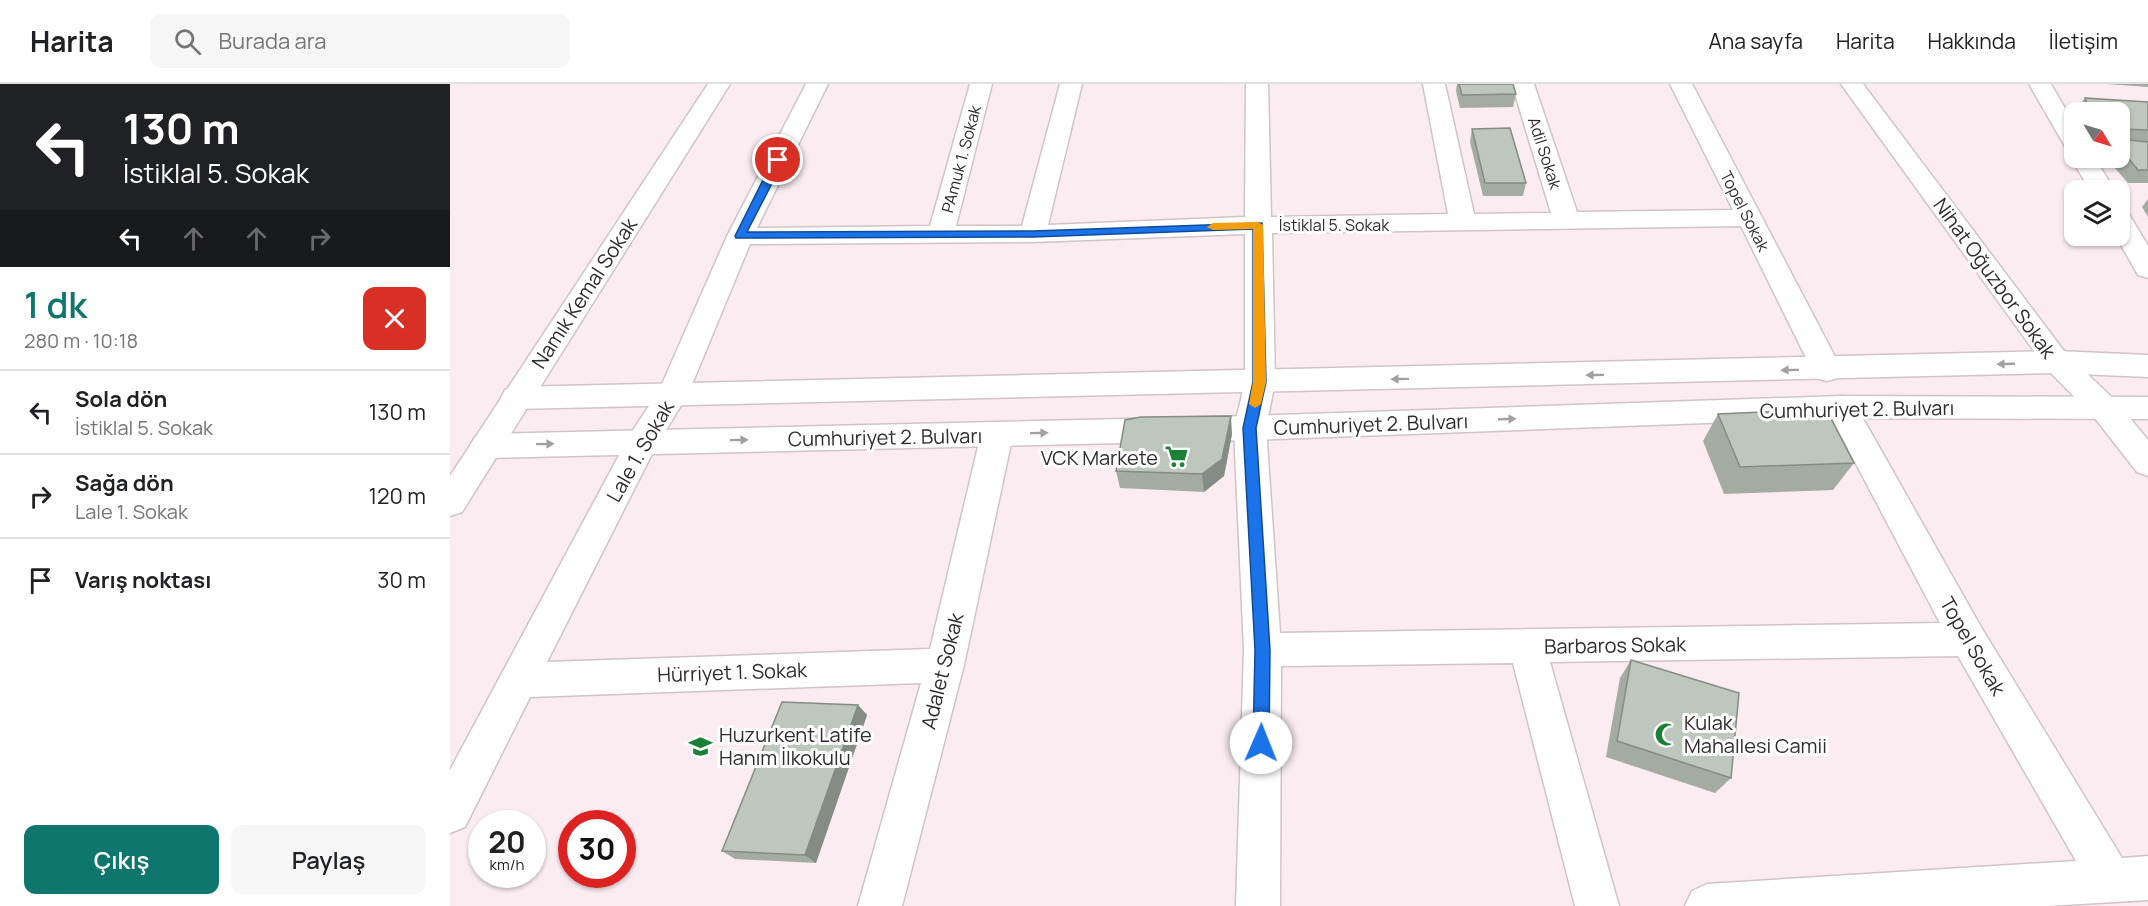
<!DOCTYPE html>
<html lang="tr">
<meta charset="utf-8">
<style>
:root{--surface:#fff;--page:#f6f6f6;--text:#202124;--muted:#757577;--line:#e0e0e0;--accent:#0f766e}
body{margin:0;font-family:Manrope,sans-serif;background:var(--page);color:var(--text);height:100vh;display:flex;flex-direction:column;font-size:22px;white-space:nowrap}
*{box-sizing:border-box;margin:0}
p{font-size:20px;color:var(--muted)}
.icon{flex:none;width:33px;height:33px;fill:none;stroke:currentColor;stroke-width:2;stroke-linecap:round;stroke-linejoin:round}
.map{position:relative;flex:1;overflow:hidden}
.details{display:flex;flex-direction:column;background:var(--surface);width:450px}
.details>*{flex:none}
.hud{background:#202124;color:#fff;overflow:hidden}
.needle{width:39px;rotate:128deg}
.controls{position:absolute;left:1614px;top:18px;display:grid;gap:12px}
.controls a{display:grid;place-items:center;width:66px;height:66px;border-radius:12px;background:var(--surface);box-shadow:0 2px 4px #0004;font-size:30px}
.speed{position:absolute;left:18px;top:726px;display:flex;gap:12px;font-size:30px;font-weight:700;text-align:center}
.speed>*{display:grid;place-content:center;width:78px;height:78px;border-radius:50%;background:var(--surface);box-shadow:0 2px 4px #0004;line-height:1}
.speed small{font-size:15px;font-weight:400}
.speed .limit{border:9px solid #d22;background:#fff;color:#111}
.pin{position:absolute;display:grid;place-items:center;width:51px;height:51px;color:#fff;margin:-26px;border:3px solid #fff;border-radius:50%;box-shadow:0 2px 6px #0007}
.me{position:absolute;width:66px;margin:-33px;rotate:1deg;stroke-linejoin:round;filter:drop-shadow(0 0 4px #0008)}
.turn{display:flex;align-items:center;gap:21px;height:126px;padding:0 24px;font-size:27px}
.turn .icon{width:78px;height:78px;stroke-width:2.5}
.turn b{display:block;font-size:42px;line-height:51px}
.lanes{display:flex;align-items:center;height:57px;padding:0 24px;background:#0003;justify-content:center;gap:30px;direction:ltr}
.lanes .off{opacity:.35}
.round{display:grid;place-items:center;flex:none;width:63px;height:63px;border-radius:12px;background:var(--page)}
.overview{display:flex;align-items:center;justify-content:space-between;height:102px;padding:0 24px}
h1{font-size:36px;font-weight:600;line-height:45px;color:var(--accent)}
.button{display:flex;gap:12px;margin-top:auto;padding:12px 24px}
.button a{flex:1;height:69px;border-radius:12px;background:var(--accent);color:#fff;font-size:24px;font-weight:600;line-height:69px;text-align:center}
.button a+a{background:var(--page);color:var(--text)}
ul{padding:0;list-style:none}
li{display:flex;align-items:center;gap:18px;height:84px;padding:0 24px;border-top:2px solid var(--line)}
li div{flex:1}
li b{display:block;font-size:22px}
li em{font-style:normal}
header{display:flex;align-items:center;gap:36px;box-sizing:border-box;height:84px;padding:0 30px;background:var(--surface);border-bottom:2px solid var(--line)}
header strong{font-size:28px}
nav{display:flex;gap:33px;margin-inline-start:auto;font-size:21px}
.search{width:420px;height:54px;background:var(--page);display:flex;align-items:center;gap:15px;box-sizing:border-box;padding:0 21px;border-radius:12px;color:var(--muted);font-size:22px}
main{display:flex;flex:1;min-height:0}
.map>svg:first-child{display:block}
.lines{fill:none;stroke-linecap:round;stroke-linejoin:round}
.minor-casing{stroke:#d0c4c8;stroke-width:3}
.secondary-casing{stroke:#d0c4c8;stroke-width:3}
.minor{fill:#fff;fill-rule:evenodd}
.secondary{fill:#fff;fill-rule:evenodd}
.wall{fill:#a3aba3}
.shaded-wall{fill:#858b85}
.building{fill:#bec7be;stroke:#858b85;stroke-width:1.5}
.oneway{fill:#a2a0a0}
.route{fill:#1a73e8;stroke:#114b97;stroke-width:1.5}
.slow{fill:#f59e0b}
.labels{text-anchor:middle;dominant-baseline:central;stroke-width:6;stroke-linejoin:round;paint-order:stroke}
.far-street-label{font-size:16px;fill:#302c2d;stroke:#fff}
.street-label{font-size:20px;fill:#302c2d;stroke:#fff}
.poi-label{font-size:20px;fill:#302c2d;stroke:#fff;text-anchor:start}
</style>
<header>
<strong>Harita</strong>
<div class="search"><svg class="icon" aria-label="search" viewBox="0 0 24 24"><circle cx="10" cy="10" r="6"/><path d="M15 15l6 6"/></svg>Burada ara</div>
<nav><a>Ana sayfa</a><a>Harita</a><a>Hakkında</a><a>İletişim</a></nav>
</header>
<main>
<section class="details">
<div class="hud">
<div class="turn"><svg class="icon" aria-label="left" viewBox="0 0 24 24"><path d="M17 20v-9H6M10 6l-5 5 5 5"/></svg><div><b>130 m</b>İstiklal 5. Sokak</div></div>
<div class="lanes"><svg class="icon" aria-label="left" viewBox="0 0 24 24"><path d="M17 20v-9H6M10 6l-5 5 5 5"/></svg><svg class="icon off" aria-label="ahead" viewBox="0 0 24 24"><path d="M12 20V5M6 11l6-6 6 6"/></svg><svg class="icon off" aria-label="ahead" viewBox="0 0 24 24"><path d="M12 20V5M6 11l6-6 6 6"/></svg><svg class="icon off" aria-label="right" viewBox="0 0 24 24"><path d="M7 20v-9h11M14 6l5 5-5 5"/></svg></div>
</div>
<div class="overview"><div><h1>1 dk</h1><p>280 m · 10:18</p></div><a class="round" style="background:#d93025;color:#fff"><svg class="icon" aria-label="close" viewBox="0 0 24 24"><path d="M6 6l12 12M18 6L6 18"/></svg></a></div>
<ul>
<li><svg class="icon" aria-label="left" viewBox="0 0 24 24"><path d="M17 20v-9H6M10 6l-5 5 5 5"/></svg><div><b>Sola dön</b><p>İstiklal 5. Sokak</p></div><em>130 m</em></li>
<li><svg class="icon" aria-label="right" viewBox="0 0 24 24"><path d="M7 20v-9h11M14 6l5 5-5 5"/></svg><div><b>Sağa dön</b><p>Lale 1. Sokak</p></div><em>120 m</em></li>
<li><svg class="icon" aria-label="arrive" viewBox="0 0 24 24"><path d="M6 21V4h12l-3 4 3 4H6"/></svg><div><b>Varış noktası</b></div><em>30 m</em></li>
</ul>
<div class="button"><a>Çıkış</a><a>Paylaş</a></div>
</section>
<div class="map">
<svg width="1698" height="822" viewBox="0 0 1698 822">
<rect width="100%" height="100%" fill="#faecf1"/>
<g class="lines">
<defs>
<g id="minor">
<path d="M258,0H280L12,428L0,432V392Z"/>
<path d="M356,0H378L307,144L480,142L520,0H542L506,142H572L610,0H632L598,141L795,133L796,0H818L821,133L998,130L973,0H995L1024,130L1101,129L1062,0H1084L1127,128L1283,126L1220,0H1242L1392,286L1388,294L1377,297L1366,294L1291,142L822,149L825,298L816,344L830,549L1490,539L1376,323L1380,315L1391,312L1402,315L1531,543L1672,774L1698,772V816L1597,822H1235L1242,807L1257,800L1626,777L1508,572L1100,578L1169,822H1125L1063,579L831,582L830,822H786L794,566L784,344L795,298V150L583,158L300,160L238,310L205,364L97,578L480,565L531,350L536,342L547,338L558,342L563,350L514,581L452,822H408L471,599L80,613L15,743L0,749V686L181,349L209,307L277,152Z"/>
<path d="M1391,0H1413L1617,271L1666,317L1698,356V392L1687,388L1644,333L1597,285Z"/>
<path d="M1579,0H1601L1624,40V66L1616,64Z"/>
<path d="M1624,69V74H1645L1664,106H1640L1621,74Z"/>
<path d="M1670,128L1679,130L1698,162V194L1688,191L1666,152H1670Z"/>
</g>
<g id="secondary">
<path d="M1607,267L1698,271V293L1607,289L66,325L55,322L51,314L55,306L66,303Z"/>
<path d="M1391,312L1698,313V335L1391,334L800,356L36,374L25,371L20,362L25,353L36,350L800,332Z"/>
</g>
</defs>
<!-- minor casing -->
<use href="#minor" class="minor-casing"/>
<!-- secondary casing -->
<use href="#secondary" class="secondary-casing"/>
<!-- minor -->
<use href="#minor" class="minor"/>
<!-- secondary -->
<use href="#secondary" class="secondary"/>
</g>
<!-- wall -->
<g class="wall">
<path d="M1007,0H1063L1066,10L1063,23L1010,24L1006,7Z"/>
<path d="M1657,0H1698V3Z"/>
<path d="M1635,14L1698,18V99H1678L1656,74H1670V28H1626V27Z"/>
<path d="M1022,45L1076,99L1073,112H1033L1020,58Z"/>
<path d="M1698,115V133L1692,123Z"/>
<path d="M1268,330L1404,379L1383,406L1274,410L1253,357Z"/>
<path d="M782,350L774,392L754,408L670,404L666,387Z"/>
<path d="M1181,576L1281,694L1265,709L1156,673L1170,594Z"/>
<path d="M408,621L417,631L366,779L285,775L272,767Z"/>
</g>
<!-- shaded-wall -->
<g class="shaded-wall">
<path d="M781,332L782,350L774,392L754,408L752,390Z"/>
<path d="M408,621L417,631L366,779L355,771Z"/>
</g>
<!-- building -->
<g class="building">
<path d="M1009,0H1063L1066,10L1012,11Z"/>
<path d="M1635,14L1698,18V46L1670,45V28H1640Z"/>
<path d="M1060,44L1076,99H1035L1022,45Z"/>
<path d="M1670,55L1698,58V86H1688L1670,64Z"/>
<path d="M1376,325L1404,379L1290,383L1268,330Z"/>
<path d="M781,332L772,375L752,390L666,387L675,336L691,333Z"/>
<path d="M1181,576L1289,609L1281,694L1167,657Z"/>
<path d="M332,618L408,621L355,771L272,767Z"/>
</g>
<!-- one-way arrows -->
<defs><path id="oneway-solid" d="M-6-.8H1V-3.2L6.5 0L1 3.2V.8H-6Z" transform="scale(1.5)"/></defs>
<g class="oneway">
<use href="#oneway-solid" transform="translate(1556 280) rotate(178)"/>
<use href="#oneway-solid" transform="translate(1340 286) rotate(179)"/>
<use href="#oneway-solid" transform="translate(1145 291) rotate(179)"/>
<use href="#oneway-solid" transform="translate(950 295) rotate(179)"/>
<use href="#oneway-solid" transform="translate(1057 335) rotate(-2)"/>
<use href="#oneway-solid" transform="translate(589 349) rotate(-1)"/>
<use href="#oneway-solid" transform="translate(289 356) rotate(-1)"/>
<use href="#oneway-solid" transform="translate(95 360) rotate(-1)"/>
</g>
<!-- route -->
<path class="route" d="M328,73L334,76L297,148L583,147L812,139L816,298L806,344L820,566L819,659L817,664L811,667L805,664L803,659L805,566L793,344L803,298V145L583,153L286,154L285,152L323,76Z"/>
<!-- slow -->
<path class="slow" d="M808,138L813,141L816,298L811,320L805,324L799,320L803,298V145L763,146L757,143L763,139Z"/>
<!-- icons -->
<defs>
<symbol id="supermarket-bare" viewBox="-9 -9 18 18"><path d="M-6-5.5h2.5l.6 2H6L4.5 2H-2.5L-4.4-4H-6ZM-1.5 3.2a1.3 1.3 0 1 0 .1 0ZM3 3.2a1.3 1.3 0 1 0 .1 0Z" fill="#1a8136" stroke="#fff" stroke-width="2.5" paint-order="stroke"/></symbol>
<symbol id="mosque-bare" viewBox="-9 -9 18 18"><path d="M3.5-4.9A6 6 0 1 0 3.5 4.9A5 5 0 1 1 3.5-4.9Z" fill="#1a8136" stroke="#fff" stroke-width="2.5" paint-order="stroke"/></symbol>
<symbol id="school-bare" viewBox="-9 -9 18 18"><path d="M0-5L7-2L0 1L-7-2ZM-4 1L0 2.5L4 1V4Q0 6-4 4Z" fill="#1a8136" stroke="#fff" stroke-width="2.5" paint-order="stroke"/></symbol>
</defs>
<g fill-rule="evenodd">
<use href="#supermarket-bare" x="710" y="356" width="33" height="33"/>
<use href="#mosque-bare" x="1200" y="634" width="33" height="33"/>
<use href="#school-bare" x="234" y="646" width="33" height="33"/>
</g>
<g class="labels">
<!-- far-street labels -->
<g class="far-street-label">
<text transform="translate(1095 69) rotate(72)">Adil Sokak</text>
<text transform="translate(511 75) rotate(-75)">PAmuk 1. Sokak</text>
<text transform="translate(1295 127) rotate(63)">Topel Sokak</text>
<text x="884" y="141">İstiklal 5. Sokak</text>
</g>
<!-- street labels -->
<g class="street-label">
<text transform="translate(1545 194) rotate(54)">Nihat Oğuzbor Sokak</text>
<text transform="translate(134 209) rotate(-57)">Namık Kemal Sokak</text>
<text transform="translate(1407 325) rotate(-1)">Cumhuriyet 2. Bulvarı</text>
<text transform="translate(921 340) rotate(-2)">Cumhuriyet 2. Bulvarı</text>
<text transform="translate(435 353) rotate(-1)">Cumhuriyet 2. Bulvarı</text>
<text transform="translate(190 367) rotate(-60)">Lale 1. Sokak</text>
<text transform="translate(1165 561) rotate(-1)">Barbaros Sokak</text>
<text transform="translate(1523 562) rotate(60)">Topel Sokak</text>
<text transform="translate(492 587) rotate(-76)">Adalet Sokak</text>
<text transform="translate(282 588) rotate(-2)">Hürriyet 1. Sokak</text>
</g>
<!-- poi labels -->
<g class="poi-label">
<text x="708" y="373" text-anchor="end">VCK Markete</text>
<text x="1234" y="638">Kulak<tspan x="1234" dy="23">Mahallesi Camii</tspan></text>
<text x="269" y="650">Huzurkent Latife<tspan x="269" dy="23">Hanım İlkokulu</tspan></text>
</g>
</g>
</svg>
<div class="controls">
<a><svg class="needle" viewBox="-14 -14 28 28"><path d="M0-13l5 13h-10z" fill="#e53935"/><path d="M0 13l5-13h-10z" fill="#757577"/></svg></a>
<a><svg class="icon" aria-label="layers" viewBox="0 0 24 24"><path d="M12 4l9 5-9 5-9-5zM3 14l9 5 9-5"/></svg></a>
</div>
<div class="speed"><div>20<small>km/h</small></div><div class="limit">30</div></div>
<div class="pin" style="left:328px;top:76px;background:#d93025"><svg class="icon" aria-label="arrive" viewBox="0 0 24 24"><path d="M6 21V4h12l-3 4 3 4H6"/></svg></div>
<svg class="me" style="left:811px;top:659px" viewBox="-20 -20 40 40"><circle r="19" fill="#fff"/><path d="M0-13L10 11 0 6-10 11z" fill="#1a73e8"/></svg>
</div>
</main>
